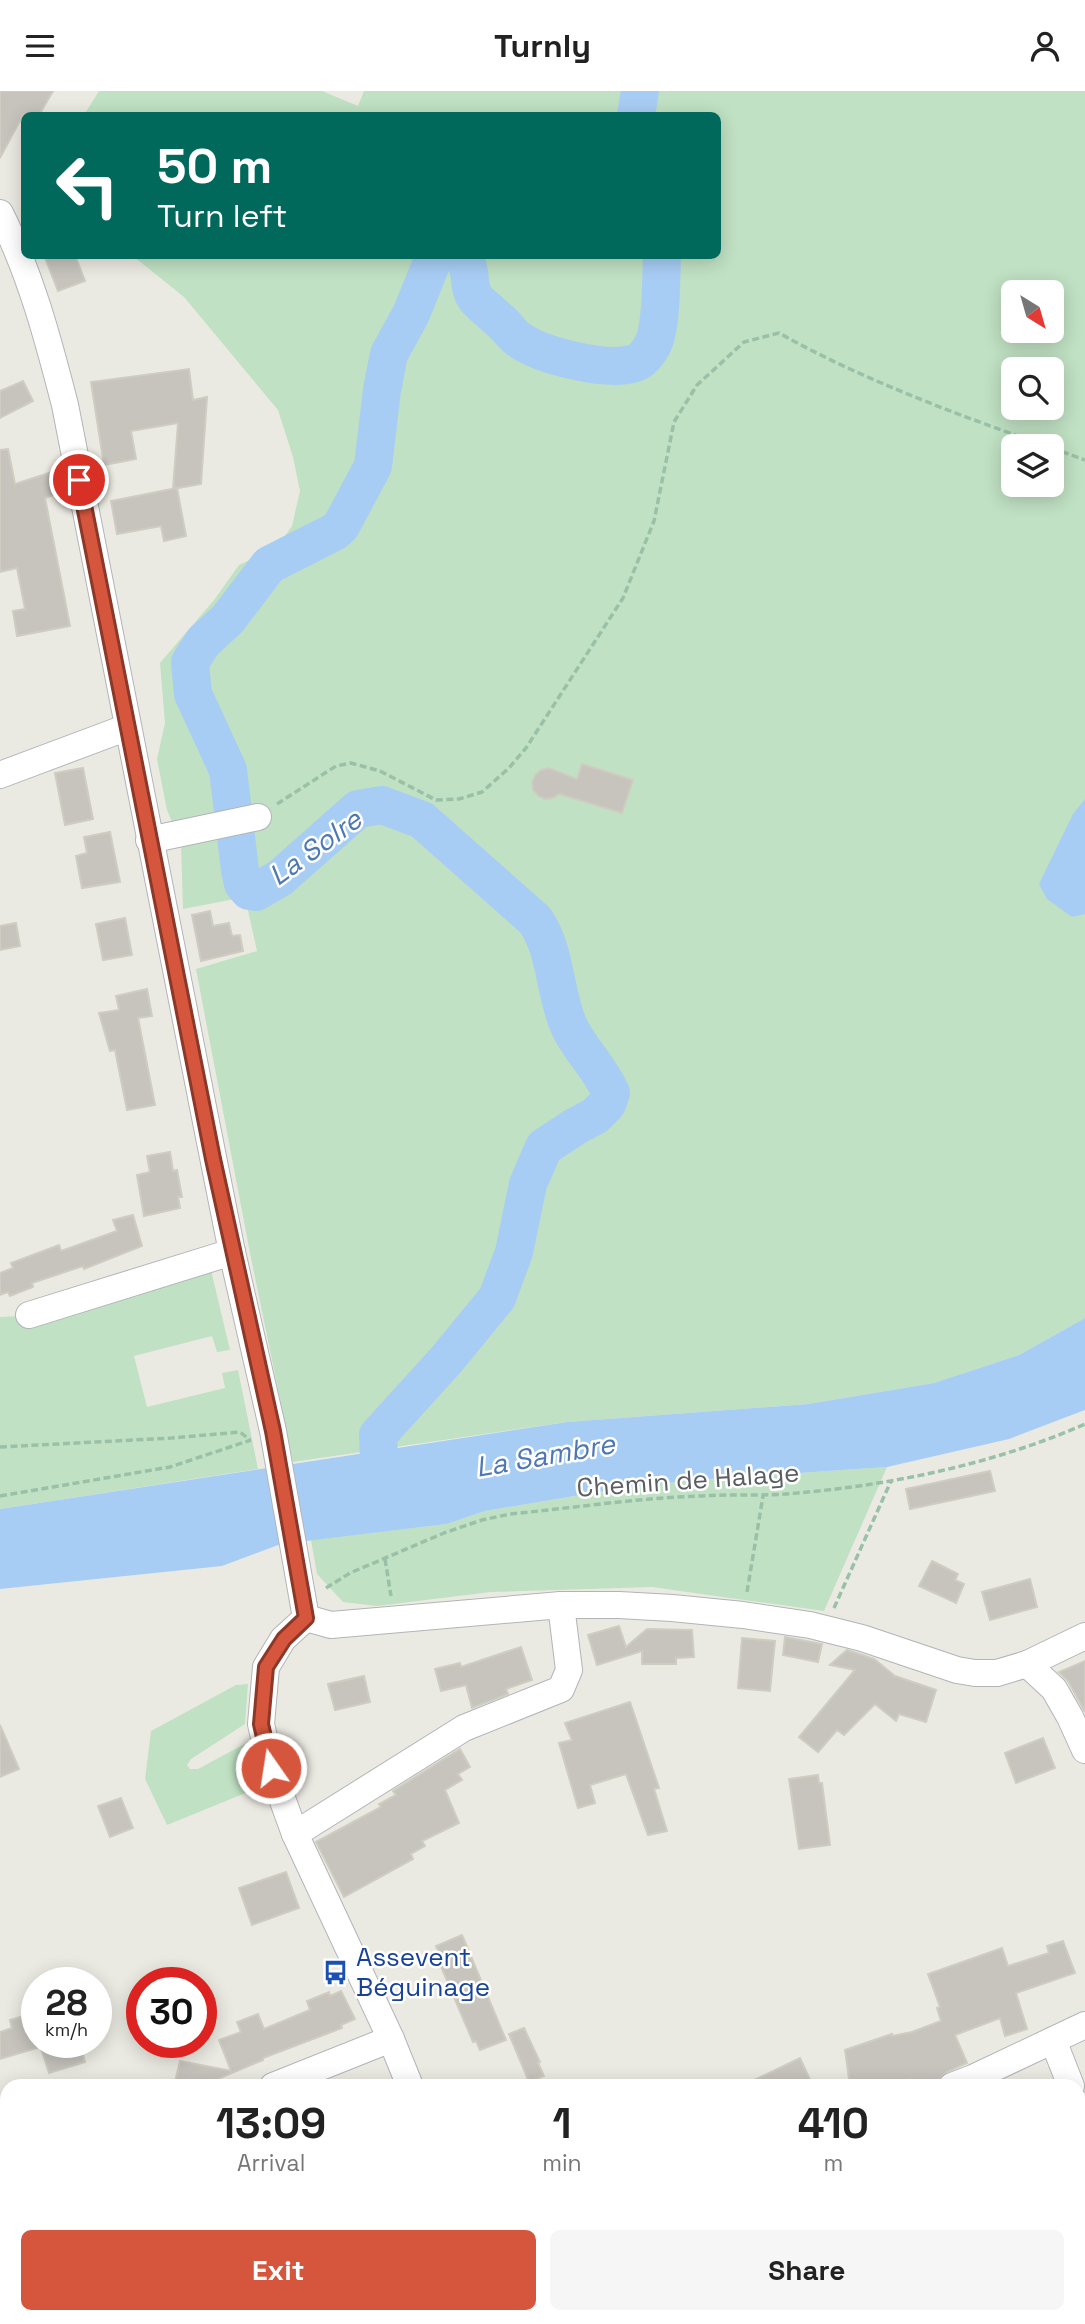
<!DOCTYPE html>
<meta charset="utf-8">
<style>
:root{--surface:#fff;--page:#f6f6f6;--text:#222;--muted:#767676;--accent:#d6563d}
body{margin:0;font-family:"Space Grotesk",sans-serif;background:var(--page);color:var(--text);height:100vh;display:flex;flex-direction:column;font-size:26px;white-space:nowrap}
*{box-sizing:border-box;margin:0}
p{font-size:23px;color:var(--muted)}
.icon{flex:none;width:38px;height:38px;fill:none;stroke:currentColor;stroke-width:2;stroke-linecap:round;stroke-linejoin:round}
.map{position:relative;flex:1;overflow:hidden}
.panel{position:absolute;left:0px;top:1988px;width:1085px;height:245px;display:flex;flex-direction:column;background:var(--surface);border-radius:21px 21px 0 0;box-shadow:0 4px 18px #0003}
.panel>*{flex:none}
.top-card{position:absolute;left:21px;top:21px;width:700px;height:147px;border-radius:10px;box-shadow:0 4px 18px #0003;background:#00695c;color:#fff;overflow:hidden}
.needle{width:46px;rotate:143deg}
.buttons{position:absolute;left:1001px;top:189px;display:grid;gap:14px}
.buttons a{display:grid;place-items:center;width:63px;height:63px;border-radius:10px;background:var(--surface);box-shadow:0 4px 18px #0003;font-size:35px}
.speed{position:absolute;left:21px;top:1876px;display:flex;gap:14px;font-size:35px;font-weight:700;text-align:center}
.speed>*{display:grid;place-content:center;width:91px;height:91px;border-radius:50%;background:var(--surface);box-shadow:0 4px 18px #0003;line-height:1}
.speed small{font-size:18px;font-weight:400}
.speed .limit{border:10px solid #d22;background:#fff;color:#111}
.pin{position:absolute;display:grid;place-items:center;width:60px;height:60px;color:#fff;margin:-30px;border:4px solid #fff;border-radius:50%;box-shadow:0 2px 7px #0007}
.me{position:absolute;width:77px;margin:-38px;rotate:347deg;stroke-linejoin:round;filter:drop-shadow(0 0 5px #0008)}
.turn{display:flex;align-items:center;gap:24px;height:147px;padding:0 21px;font-size:32px}
.turn .icon{width:91px;height:91px;stroke-width:2.5}
.turn b{display:block;font-size:49px;line-height:60px}
.eta{display:flex;justify-content:space-evenly;align-items:center;height:119px;text-align:center}
.eta b{font-size:42px;font-weight:600;line-height:49px}
.button{display:flex;gap:14px;margin-top:auto;padding:14px 21px}
.button a{flex:1;height:80px;border-radius:10px;background:var(--accent);color:#fff;font-size:28px;font-weight:600;line-height:80px;text-align:center}
.button a+a{background:var(--page);color:var(--text)}
header{display:flex;justify-content:space-between;align-items:center;height:91px;padding:0 21px;background:var(--surface);font-size:32px;font-weight:600}
.map>svg:first-child{display:block}
.green{fill:#c0e1c3;fill-rule:evenodd}
.water{fill:#a8cdf5}
.lines{fill:none;stroke-linecap:round;stroke-linejoin:round}
.river{stroke:#a8cdf5;stroke-width:38}
.building{fill:#c7c4be;stroke:#cfccc1;stroke-width:2}
.minor-casing{stroke:#b2b4b8;stroke-width:28}
.path{stroke:#9ac1a8;stroke-width:3.5;stroke-dasharray:7 3.5;stroke-linecap:butt}
.minor{stroke:#fff;stroke-width:26}
.route-casing{stroke:#8b3828;stroke-width:18}
.route{stroke:#d6563d;stroke-width:12}
.labels{text-anchor:middle;dominant-baseline:central;stroke-width:5;stroke-linejoin:round;paint-order:stroke}
.street-label{font-size:26px;fill:#5a5d61;stroke:#fff}
.transit-label{font-size:26px;fill:#164399;stroke:#fff;text-anchor:start}
.water-label{font-size:28px;font-style:italic;fill:#4e77b5;stroke:#fff}
</style>
<header><svg class="icon" aria-label="menu" viewBox="0 0 24 24"><path d="M4 6h16M4 12h16M4 18h16"/></svg>Turnly<svg class="icon" aria-label="person" viewBox="0 0 24 24"><circle cx="12" cy="8" r="4"/><path d="M4 21q1-7 8-7t8 7"/></svg></header>
<div class="map">
<svg width="1085" height="2233" viewBox="0 0 1085 2233">
<rect width="100%" height="100%" fill="#ebeae2"/>
<!-- green -->
<g class="green">
<path d="M99,0H322L358,15L364,0H1085V1227L1019,1264L934,1292L808,1313L567,1331L293,1371L250,1162L196,878L257,860L245,806L183,818L181,753L167,719L157,668L165,632L160,572L214,509L239,474L277,456L292,435L300,400L293,366L278,319L184,206L133,165L718,164V24H84ZM1013,201H1052V240H1013ZM1013,278H1052V317H1013ZM1013,355H1052V394H1013Z"/>
<path d="M210,1175L230,1259L217,1261L212,1245L134,1265L147,1316L225,1297L222,1282L238,1279L258,1378L0,1418V1226L60,1223Z"/>
<path d="M887,1376L824,1520L652,1496L491,1501L377,1515L343,1511L317,1483L311,1449L447,1433L485,1420L622,1397L695,1389Z"/>
<path d="M248,1593L245,1633L191,1668L187,1674L190,1678H198L250,1650L265,1694L167,1734L145,1688L151,1640L236,1594Z"/>
</g>
<!-- water -->
<g class="water">
<path d="M1085,708V823L1072,826L1047,808L1039,793L1073,723Z"/>
<path d="M1085,1227V1319L1009,1348L887,1376L695,1389L622,1397L485,1420L447,1433L281,1453L222,1475L0,1498V1418L567,1331L808,1313L934,1292L1019,1264Z"/>
</g>
<g class="lines">
<!-- river -->
<g class="river">
<path d="M636,24L640,0"/>
<path d="M459,164C477,177 463,196 479,211C485,217 493,223 499,229C506,234 511,243 518,248C541,265 605,280 632,273C641,271 648,262 652,255C662,238 661,187 662,164"/>
<path d="M380,1394L378,1344L447,1268L497,1207L514,1161L528,1093L544,1056L576,1035L595,1025L607,1013L611,1002C600,976 578,957 568,933C554,899 556,859 535,829L422,729L382,714L358,718L280,787L256,801L249,800L243,793L240,779L228,679L193,603L190,571L203,551L228,528L269,474L334,441L341,435L373,375L382,299L389,263L411,223L432,171L437,164"/>
</g>
</g>
<!-- building -->
<g class="building">
<path d="M0,0H53L39,24H23L0,67Z"/>
<path d="M44,164H75L85,190L58,200Z"/>
<path d="M189,278L193,309L207,306L201,393L173,398L178,332L131,340L136,368L104,374L91,291Z"/>
<path d="M23,290L33,310L0,327V300Z"/>
<path d="M8,358L15,393L61,378L65,400L45,407L70,535L17,545L13,520L25,518L17,477L0,481V359Z"/>
<path d="M177,397L186,445L164,450L161,435L117,443L111,410Z"/>
<path d="M582,673L633,689L622,722L559,703L553,707L545,708L538,705L533,699L532,691L535,684L541,679L549,677L577,688Z"/>
<path d="M83,677L93,728L65,734L55,682Z"/>
<path d="M110,741L120,791L82,797L76,765L87,762L84,746Z"/>
<path d="M210,820L213,835L229,832L232,845L240,844L243,860L201,870L192,824Z"/>
<path d="M125,827L132,864L103,869L96,833Z"/>
<path d="M16,832L20,855L0,859V835Z"/>
<path d="M147,898L152,925L138,927L155,1014L127,1019L115,959L110,960L99,922L119,919L116,905Z"/>
<path d="M170,1061L173,1080L177,1079L182,1106H178L180,1117L144,1125L137,1084L150,1081L147,1065Z"/>
<path d="M133,1124L142,1155L84,1178L83,1175L32,1192L33,1196L10,1205L8,1201L0,1204V1182L13,1177L11,1172L59,1154L61,1160L117,1140L113,1129Z"/>
<path d="M990,1380L995,1400L910,1418L906,1398Z"/>
<path d="M932,1470L958,1483L955,1489L964,1493L956,1512L919,1495Z"/>
<path d="M1030,1488L1037,1516L990,1529L982,1501Z"/>
<path d="M619,1535L626,1556L647,1538L692,1539L694,1566L676,1567V1573H642V1560L597,1574L588,1544Z"/>
<path d="M785,1546L822,1553L818,1571L783,1564Z"/>
<path d="M742,1547L775,1550L770,1600L738,1597Z"/>
<path d="M521,1556L532,1589L506,1598L508,1603L472,1617L466,1594L441,1600L435,1578L460,1572L461,1576Z"/>
<path d="M847,1559L874,1568L895,1585L936,1599L926,1631L899,1623L896,1630L875,1613L844,1644L837,1639L818,1661L799,1646L855,1579L830,1574Z"/>
<path d="M1085,1570V1621L1068,1590L1059,1581Z"/>
<path d="M364,1585L370,1611L335,1619L328,1593Z"/>
<path d="M630,1611L659,1697L654,1698L667,1740L648,1744L626,1683L590,1694L595,1712L578,1717L559,1652L572,1649L565,1632Z"/>
<path d="M0,1634L19,1678L0,1686Z"/>
<path d="M1043,1647L1055,1677L1016,1692L1005,1662Z"/>
<path d="M460,1658L470,1676L458,1683L462,1689L445,1699L459,1732L422,1750L425,1755L411,1763L413,1768L344,1806L316,1751L381,1716L379,1713L396,1704L393,1700Z"/>
<path d="M818,1684L819,1692H822L830,1754L799,1758L789,1688Z"/>
<path d="M121,1707L133,1737L110,1746L98,1715Z"/>
<path d="M286,1781L299,1817L252,1834L239,1797Z"/>
<path d="M462,1844L506,1949L480,1959L476,1950L473,1951L437,1866L440,1865L436,1855Z"/>
<path d="M1063,1850L1075,1882L1016,1902L1027,1938L1005,1945L1000,1927L955,1944L967,1972L946,1981L937,1991L927,1995H913L911,1988L891,1995H850L845,1959L892,1943V1945L912,1941L941,1930L937,1917L940,1916L928,1883L1002,1857L1008,1875L1049,1862L1047,1855Z"/>
<path d="M341,1900L355,1928L341,1934L342,1937L263,1967V1969L201,1995H174L180,1970L231,1980L219,1949L241,1941L237,1931L258,1923L264,1938L310,1919L307,1910L329,1901L330,1905Z"/>
<path d="M37,1921V1957L0,1968V1941L12,1937L10,1929Z"/>
<path d="M524,1937L540,1971L538,1972L544,1985L529,1991L509,1943Z"/>
<path d="M39,1951H73L80,1954L85,1971L49,1982Z"/>
<path d="M800,1967L813,1995H742Z"/>
</g>
<g class="lines">
<defs>
<g id="minor">
<path d="M0,122C31,184 48,248 65,314L204,1021L232,1161L273,1340L306,1527"/>
<path d="M0,684L128,636"/>
<path d="M149,749L258,726"/>
<path d="M29,1224L232,1161"/>
<path d="M306,1527L331,1534L561,1514H619L672,1517L743,1524L810,1534L862,1547L957,1579L975,1582H997L1027,1573L1085,1545"/>
<path d="M306,1527L283,1548L266,1576L261,1633L271,1677L295,1743L391,1948L410,1995"/>
<path d="M1027,1573L1054,1598L1070,1626L1085,1659"/>
<path d="M295,1743L464,1637L561,1598L569,1579L561,1514"/>
<path d="M1053,1949L1071,1995"/>
<path d="M273,1995L391,1948"/>
<path d="M952,1995L973,1987L1085,1934"/>
<path d="M1078,2013L1085,2031"/>
<path d="M424,2233L425,2226"/>
<path d="M446,2233L464,2226"/>
<path d="M653,2233V2226"/>
</g>
</defs>
<!-- minor casing -->
<use href="#minor" class="minor-casing"/>
<!-- path -->
<g class="path">
<path d="M1052,357L1085,369"/>
<path d="M277,713L336,675L351,672L380,680L436,709L459,708L482,701L509,677L526,657L623,507L654,430L674,331L697,294L744,251L779,242C863,289 956,323 1046,355"/>
<path d="M0,1356L172,1347L240,1341L250,1349"/>
<path d="M0,1405L170,1376L251,1349"/>
<path d="M385,1468L391,1505"/>
<path d="M326,1497L350,1482L444,1442L482,1429L510,1423C573,1417 637,1407 701,1405C729,1403 757,1405 786,1403C887,1395 992,1374 1085,1333"/>
<path d="M747,1501L763,1405"/>
<path d="M834,1517L891,1390"/>
</g>
<!-- minor -->
<use href="#minor" class="minor"/>
</g>
<g class="lines">
<defs>
<path id="route" d="M79,389L213,1068L273,1340L306,1527L284,1548L266,1576L261,1633L271,1677"/>
</defs>
<!-- route casing -->
<use href="#route" class="route-casing"/>
<!-- route -->
<use href="#route" class="route"/>
</g>
<!-- icons -->
<defs>
<symbol id="bus-bare" viewBox="-9 -9 18 18"><path d="M-5-6H5V4H4V6H2V4H-2V6H-4V4H-5ZM-3.5-4V0h7V-4ZM-3.5 1.2v1.5H-2V1.2ZM2 1.2v1.5H3.5V1.2Z" fill="#1a4fb4" stroke="#fff" stroke-width="2.5" paint-order="stroke"/></symbol>
</defs>
<g fill-rule="evenodd">
<use href="#bus-bare" x="318" y="1864" width="35" height="35"/>
</g>
<g class="labels">
<!-- street labels -->
<g class="street-label">
<text transform="translate(688 1389) rotate(-4)">Chemin de Halage</text>
</g>
<!-- transit labels -->
<g class="transit-label">
<text x="356" y="1866">Assevent<tspan x="356" dy="30">Béguinage</tspan></text>
</g>
<!-- water labels -->
<g class="water-label">
<text transform="translate(315 756) rotate(-36)">La Solre</text>
<text transform="translate(545 1364) rotate(-10)">La Sambre</text>
</g>
</g>
</svg>
<div class="buttons">
<a><svg class="needle" viewBox="-14 -14 28 28"><path d="M0-13l5 13h-10z" fill="#e53935"/><path d="M0 13l5-13h-10z" fill="#767676"/></svg></a>
<a><svg class="icon" aria-label="search" viewBox="0 0 24 24"><circle cx="10" cy="10" r="6"/><path d="M15 15l6 6"/></svg></a>
<a><svg class="icon" aria-label="layers" viewBox="0 0 24 24"><path d="M12 4l9 5-9 5-9-5zM3 14l9 5 9-5"/></svg></a>
</div>
<div class="speed"><div>28<small>km/h</small></div><div class="limit">30</div></div>
<div class="pin" style="left:79px;top:389px;background:#d93025"><svg class="icon" aria-label="arrive" viewBox="0 0 24 24"><path d="M6 21V4h12l-3 4 3 4H6"/></svg></div>
<svg class="me" style="left:271px;top:1677px" viewBox="-20 -20 40 40"><circle r="17" fill="#d6563d" stroke="#fff" stroke-width="3"/><path d="M0-11L8 9 0 5-8 9z" fill="#fff"/></svg>
<div class="top-card">
<div class="turn"><svg class="icon" aria-label="left" viewBox="0 0 24 24"><path d="M17 20v-9H6M10 6l-5 5 5 5"/></svg><div><b>50 m</b>Turn left</div></div>
</div>
<section class="panel">
<div class="eta">
<div><b>13:09</b><p>Arrival</p></div>
<div><b>1</b><p>min</p></div>
<div><b>410</b><p>m</p></div>
</div>
<div class="button"><a>Exit</a><a>Share</a></div>
</section>
</div>
